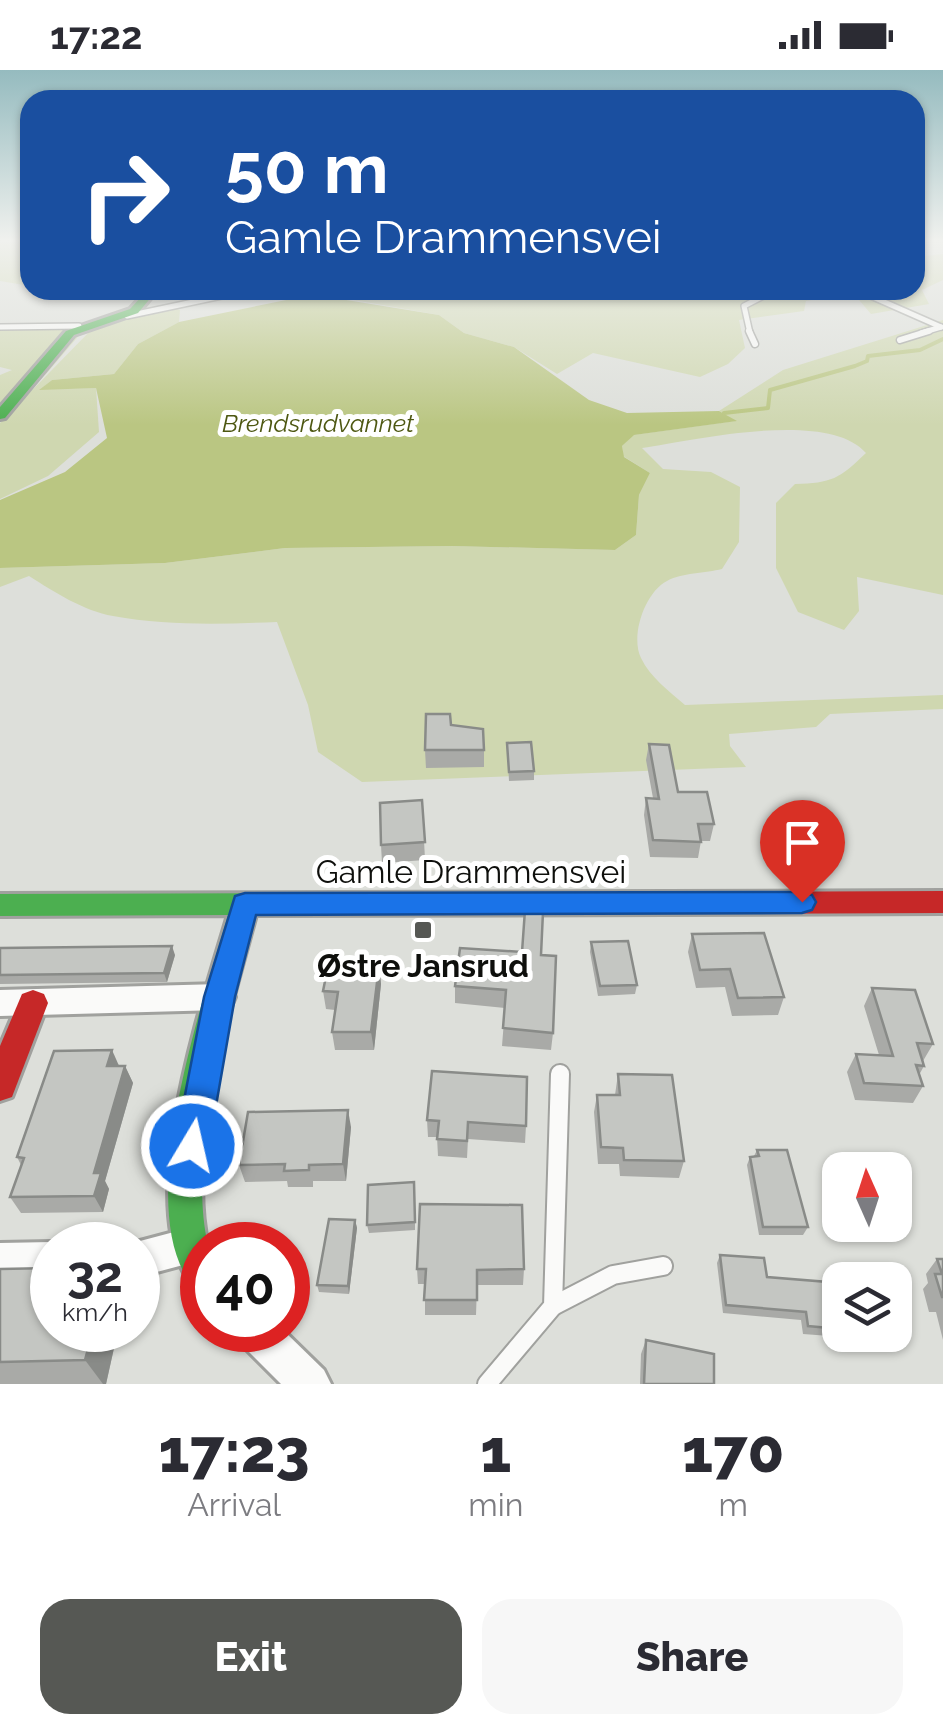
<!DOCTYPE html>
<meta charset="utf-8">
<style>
:root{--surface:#fff;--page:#f7f7f7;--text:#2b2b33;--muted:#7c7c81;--accent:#565854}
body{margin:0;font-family:Raleway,sans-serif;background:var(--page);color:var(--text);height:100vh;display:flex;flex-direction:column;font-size:38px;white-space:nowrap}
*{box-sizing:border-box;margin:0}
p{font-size:32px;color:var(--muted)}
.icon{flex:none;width:55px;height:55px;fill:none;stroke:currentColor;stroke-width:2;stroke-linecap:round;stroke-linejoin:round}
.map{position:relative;height:1314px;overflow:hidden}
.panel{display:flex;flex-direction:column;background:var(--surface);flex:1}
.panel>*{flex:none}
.banner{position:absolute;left:20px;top:20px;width:905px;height:210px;border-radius:30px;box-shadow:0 2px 8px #0004;background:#1a4fa0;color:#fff;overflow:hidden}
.needle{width:65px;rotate:357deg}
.buttons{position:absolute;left:822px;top:1082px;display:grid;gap:20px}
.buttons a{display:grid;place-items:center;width:90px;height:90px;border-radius:20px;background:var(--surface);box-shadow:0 2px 8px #0004;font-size:50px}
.speed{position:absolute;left:30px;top:1152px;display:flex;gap:20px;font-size:50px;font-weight:700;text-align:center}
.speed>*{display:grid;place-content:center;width:130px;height:130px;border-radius:50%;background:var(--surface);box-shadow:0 2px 8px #0004;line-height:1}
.speed small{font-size:25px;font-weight:400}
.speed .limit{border:15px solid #d22;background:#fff;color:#111}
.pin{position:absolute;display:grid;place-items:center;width:85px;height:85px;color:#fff;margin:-102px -42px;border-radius:50% 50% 50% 0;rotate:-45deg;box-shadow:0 0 10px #0007}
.pin .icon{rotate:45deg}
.me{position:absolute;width:110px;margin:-55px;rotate:9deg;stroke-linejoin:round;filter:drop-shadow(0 0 8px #0008)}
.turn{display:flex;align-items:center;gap:35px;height:210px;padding:0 40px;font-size:45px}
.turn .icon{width:130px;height:130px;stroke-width:2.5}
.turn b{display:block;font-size:70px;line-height:85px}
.eta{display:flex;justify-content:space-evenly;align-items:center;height:170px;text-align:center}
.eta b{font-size:60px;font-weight:800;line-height:70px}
.action{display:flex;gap:20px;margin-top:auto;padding:20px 40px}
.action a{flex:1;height:115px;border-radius:30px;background:var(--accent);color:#fff;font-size:40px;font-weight:800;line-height:115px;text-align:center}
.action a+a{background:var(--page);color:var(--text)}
.status{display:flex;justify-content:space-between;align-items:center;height:70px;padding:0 50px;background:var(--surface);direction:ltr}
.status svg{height:28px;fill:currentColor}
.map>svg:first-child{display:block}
.green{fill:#cfd7b0}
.water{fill:#bac682}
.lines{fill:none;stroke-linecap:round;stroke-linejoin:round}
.stream{stroke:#bac682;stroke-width:4}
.lane-far2-casing{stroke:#a0a19e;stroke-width:8}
.lane-far1-casing{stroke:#a0a19e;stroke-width:9}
.lane-casing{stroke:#a0a19e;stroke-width:22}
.street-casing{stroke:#a0a19e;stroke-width:6}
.fast-casing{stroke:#a0a19e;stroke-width:6}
.jam-casing{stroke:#a0a19e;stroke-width:6}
.lane-far2{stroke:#fafaf9;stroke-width:5}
.lane-far1{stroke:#fafaf9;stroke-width:6}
.lane{stroke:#fafaf9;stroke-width:18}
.street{fill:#fafaf9;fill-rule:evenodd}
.fast{fill:#4caf50;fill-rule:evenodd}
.jam{fill:#c62828;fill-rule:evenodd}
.wall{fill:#a9aaa7}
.shaded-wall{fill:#898b88}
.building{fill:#c4c6c2;stroke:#898b88;stroke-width:2.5}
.route{fill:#1a73e8;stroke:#114b97;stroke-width:2.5}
.poi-dot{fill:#565854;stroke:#fff;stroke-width:4}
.labels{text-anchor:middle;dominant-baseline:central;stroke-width:10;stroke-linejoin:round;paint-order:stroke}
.far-water-label{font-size:25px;font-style:italic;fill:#4d5711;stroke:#fff}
.near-street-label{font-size:32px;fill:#0e0f0c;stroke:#fff}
.near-poi-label{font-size:32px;font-weight:bold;fill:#0e0f0c;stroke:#fff}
</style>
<div class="status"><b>17:22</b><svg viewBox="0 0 49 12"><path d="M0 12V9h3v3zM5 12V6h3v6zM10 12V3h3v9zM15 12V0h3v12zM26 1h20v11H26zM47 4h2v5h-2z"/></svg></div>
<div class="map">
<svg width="943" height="1314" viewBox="0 0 943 1314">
<rect width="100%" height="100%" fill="#dddfda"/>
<!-- green -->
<g class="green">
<path d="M30,171V216L0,211V172Z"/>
<path d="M943,184V210L922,220L929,234L871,244L853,223L806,231L804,241L739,250L745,278L728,294L700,307L593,283L557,304L514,277L464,263L439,245L297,220H915V187Z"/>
<path d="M176,239L180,240L179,252L138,274L114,304L52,310L41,319L96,318L99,362L48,406L0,429V353L94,257Z"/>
<path d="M943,250V525L857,507L859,541L844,560L798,542L776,498V433L795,414C832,413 839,409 866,383C828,339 696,370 642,378L663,399L711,402L740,417L739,472L722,499C706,503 681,503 667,511C645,522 630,566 641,588C650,607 669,621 685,635L943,625V639L830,644L816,657L729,664L730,676L746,697L362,712L318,682L308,635L277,552C223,554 167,556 113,546C84,541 54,522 29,506L0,517V498L165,493L285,478L452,476L615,480L636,465L639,425L650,403L623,386L622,376L633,365L735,351L719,341L783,300Z"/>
<path d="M87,256L46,304L0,347V305L12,300L0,297V258Z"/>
</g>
<!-- water -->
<path class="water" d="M296,228H334L439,245L464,263L514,277L589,330L627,343L719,341L737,351L634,365L622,376L624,387L650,403L639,425L636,465L615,480L452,476L285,478L165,493L0,498V430L65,402L107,368L96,318L39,320L52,310L114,304L138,274L179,252Z"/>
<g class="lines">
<!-- stream -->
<g class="stream">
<path d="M197,220L248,228H296"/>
<path d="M724,343L768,338L770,320L855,296L867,291L868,286L920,280L943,269"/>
</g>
<defs>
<g id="lane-far2">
<path d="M857,220L941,257"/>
<path d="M127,246L250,220"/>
<path d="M0,257L79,256"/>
<path d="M750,263L744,236L775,220"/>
<path d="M921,263L941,257"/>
</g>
<g id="lane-far1">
<path d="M749,261L755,274"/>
<path d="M900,270L929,261"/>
</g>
<g id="lane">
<path d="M553,1236L613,1205L663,1196"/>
<path d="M487,1314L553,1236L560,1004"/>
</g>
<g id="street">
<path d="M220,914L231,918L235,927L231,936L220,940L0,946V920Z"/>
<path d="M189,1158L202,1164L207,1175H202V1190L138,1207V1175H125Z"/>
<path d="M52,1172L59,1175H52V1210L0,1211V1173Z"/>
<path d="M235,1260H283L324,1300L331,1314H281L241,1274Z"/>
</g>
<g id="fast">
<path d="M134,220H147L153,225L138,243L74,265L5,348L0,349V337L66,261L130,239L142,226Z"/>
<path d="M666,822L676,825L680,833L676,841L666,844L256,845C231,937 186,1082 208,1175H202V1217L189,1211C134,1131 202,934 228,845L0,846V824Z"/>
</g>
<g id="jam">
<path d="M943,821V843L666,844L656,841L652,833L656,825L666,822Z"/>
<path d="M33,920L44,924L48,933L12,1027L0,1031V976L22,924Z"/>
</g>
</defs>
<!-- lane-far2 casing -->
<use href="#lane-far2" class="lane-far2-casing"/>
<!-- lane-far1 casing -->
<use href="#lane-far1" class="lane-far1-casing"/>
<!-- lane casing -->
<use href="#lane" class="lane-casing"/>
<!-- street casing -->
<use href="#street" class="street-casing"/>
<!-- fast casing -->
<use href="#fast" class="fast-casing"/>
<!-- jam casing -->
<use href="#jam" class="jam-casing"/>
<!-- lane-far2 -->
<use href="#lane-far2" class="lane-far2"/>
<!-- lane-far1 -->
<use href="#lane-far1" class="lane-far1"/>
<!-- lane -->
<use href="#lane" class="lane"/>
<!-- street -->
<use href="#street" class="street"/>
<!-- fast -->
<use href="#fast" class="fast"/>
<!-- jam -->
<use href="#jam" class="jam"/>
</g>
<!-- wall -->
<g class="wall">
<path d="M451,655L484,680V697L426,698L425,680Z"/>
<path d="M507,673L534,701V710L509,711Z"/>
<path d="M649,674L678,722L714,754L710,771H701L698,788L650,787L644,745L646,728H653L646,690Z"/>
<path d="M422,730L425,790L382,793L381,775Z"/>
<path d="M692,864L784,927L778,945L732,946L725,917L696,918L688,882Z"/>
<path d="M591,872L637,915L635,924L598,926L590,882Z"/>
<path d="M0,878L175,885L167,912L0,914Z"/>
<path d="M541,885L553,963L551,980L502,976L505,938L455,933V916Z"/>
<path d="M363,891L364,896H379L381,914L374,980H335L332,962L335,940L326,939L323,921Z"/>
<path d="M872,918L933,974L923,991L924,996L919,1005L923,1016L913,1033L855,1030L847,1002L856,984L879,985L864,936Z"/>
<path d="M119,996H125L133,1013L105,1111L109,1119L103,1142L21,1143L10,1127L21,1095L17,1087Z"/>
<path d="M618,1004L684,1091L679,1108L620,1106L619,1094H598L594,1042L597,1025H615Z"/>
<path d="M427,1050L526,1056L525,1073L468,1069L467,1088L438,1086L437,1067H428Z"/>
<path d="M351,1057L346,1111H313V1117H288L287,1111L245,1112L239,1095Z"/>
<path d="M757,1080L808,1157L803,1165H759L747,1095L750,1087L754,1086Z"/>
<path d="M415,1121V1160L369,1163L367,1155Z"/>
<path d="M355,1150L357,1158L349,1224L319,1222L317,1215Z"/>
<path d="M720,1185L767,1207L840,1213V1265H858L856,1268L803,1264L801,1250L723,1243L717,1193Z"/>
<path d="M937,1189H943V1270L936,1242H929L923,1219L928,1213L926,1204Z"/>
<path d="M0,1199L118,1260L106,1314H0Z"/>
<path d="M417,1199H524L523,1215H477L476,1245H425V1214H418Z"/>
<path d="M646,1270L714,1314H640L641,1284Z"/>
</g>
<!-- shaded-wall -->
<g class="shaded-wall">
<path d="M172,876L175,885L167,912L164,903Z"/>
<path d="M379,896L381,914L374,980L371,962Z"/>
<path d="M112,980L120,998L107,996Z"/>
<path d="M125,996L133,1013L105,1111L109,1119L103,1142L94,1126V1103Z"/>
<path d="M348,1040L351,1057L346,1111L343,1094Z"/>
<path d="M355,1150L357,1158L349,1224L348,1216Z"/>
<path d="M93,1260H118L106,1314H103L85,1290Z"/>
</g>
<!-- building -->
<g class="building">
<path d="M426,644H450L451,655L483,659L484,680H425Z"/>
<path d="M531,672L534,701L509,702L507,673Z"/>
<path d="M649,674L669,675L678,722H707L714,754H698L701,772L653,770L646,728L659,729Z"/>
<path d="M422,730L425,772L381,775L380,733Z"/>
<path d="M525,840L543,842L541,885L556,886L553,963L503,958L506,920L455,916L460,878L522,882Z"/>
<path d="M764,863L784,927L738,928L730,899L700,900L692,864Z"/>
<path d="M628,871L637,915L600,916L591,872Z"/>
<path d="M172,876L164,903L0,905V878Z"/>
<path d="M363,891L362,896H379L371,962H332L338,922L323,921L329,892Z"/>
<path d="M872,918L915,920L933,974L917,973L924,996L916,995L923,1016L864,1013L856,984L893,986Z"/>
<path d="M112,980L107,996H125L94,1103H101L94,1126L10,1127L24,1088L17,1087L54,981Z"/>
<path d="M432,1001L527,1007L526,1056L468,1052L467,1071L437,1069L439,1051L427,1050Z"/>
<path d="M618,1004L672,1005L684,1091L624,1090L623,1078L601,1077L597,1025H620Z"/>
<path d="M348,1040L343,1094L309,1095V1100L284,1101L285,1094L239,1095L248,1042Z"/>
<path d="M757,1080H787L808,1157H763L750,1087L759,1086Z"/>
<path d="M414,1112L415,1152L367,1155L368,1115Z"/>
<path d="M420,1134L522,1135L524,1199L477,1200V1230H424L426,1199H417Z"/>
<path d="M329,1149L355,1150L348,1216L317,1215Z"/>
<path d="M720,1185L764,1188L767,1207L840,1213V1259L808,1256L806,1242L726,1235Z"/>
<path d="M937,1189H943V1227H942L935,1204H942Z"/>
<path d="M52,1198V1260H93L85,1290L0,1292V1199Z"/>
<path d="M646,1270L714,1284V1314H644Z"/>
</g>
<!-- sky -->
<linearGradient id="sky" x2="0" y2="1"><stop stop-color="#95bbbf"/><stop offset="0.48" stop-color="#f0f1ee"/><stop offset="1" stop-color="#f0f1ee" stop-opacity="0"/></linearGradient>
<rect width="943" height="355" fill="url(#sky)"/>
<!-- route -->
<path class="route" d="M802,822L812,825L816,832L812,840L802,843L256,845L235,927L209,1076L204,1088L192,1093L180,1088L175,1076L204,927L235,826L245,823Z"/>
<!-- markers -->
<rect class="poi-dot" x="413" y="850" width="20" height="20" rx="5"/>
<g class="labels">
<!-- far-water labels -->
<g class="far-water-label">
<text x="318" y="353">Brendsrudvannet</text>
</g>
<!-- near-street labels -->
<g class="near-street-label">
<text x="471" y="801">Gamle Drammensvei</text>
</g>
<!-- near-poi labels -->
<g class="near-poi-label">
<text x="423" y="895">Østre Jansrud</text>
</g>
</g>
</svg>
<div class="buttons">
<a><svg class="needle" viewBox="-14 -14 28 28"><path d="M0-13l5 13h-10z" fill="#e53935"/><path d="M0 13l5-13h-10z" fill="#7c7c81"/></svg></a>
<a><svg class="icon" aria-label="layers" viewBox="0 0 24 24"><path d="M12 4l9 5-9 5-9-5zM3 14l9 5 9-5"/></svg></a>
</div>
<div class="speed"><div>32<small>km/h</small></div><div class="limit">40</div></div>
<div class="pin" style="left:802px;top:832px;background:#d93025"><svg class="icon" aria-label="arrive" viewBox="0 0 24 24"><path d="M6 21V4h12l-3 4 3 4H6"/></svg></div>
<svg class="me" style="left:192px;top:1076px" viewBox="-20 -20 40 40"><circle r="17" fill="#1a73e8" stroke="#fff" stroke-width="3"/><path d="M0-11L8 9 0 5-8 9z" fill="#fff"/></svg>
<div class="banner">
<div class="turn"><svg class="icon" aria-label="right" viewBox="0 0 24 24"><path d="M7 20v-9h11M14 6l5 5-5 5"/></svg><div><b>50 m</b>Gamle Drammensvei</div></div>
</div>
</div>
<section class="panel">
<div class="eta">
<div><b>17:23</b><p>Arrival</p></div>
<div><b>1</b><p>min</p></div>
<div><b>170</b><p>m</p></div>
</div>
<div class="action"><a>Exit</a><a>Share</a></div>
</section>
